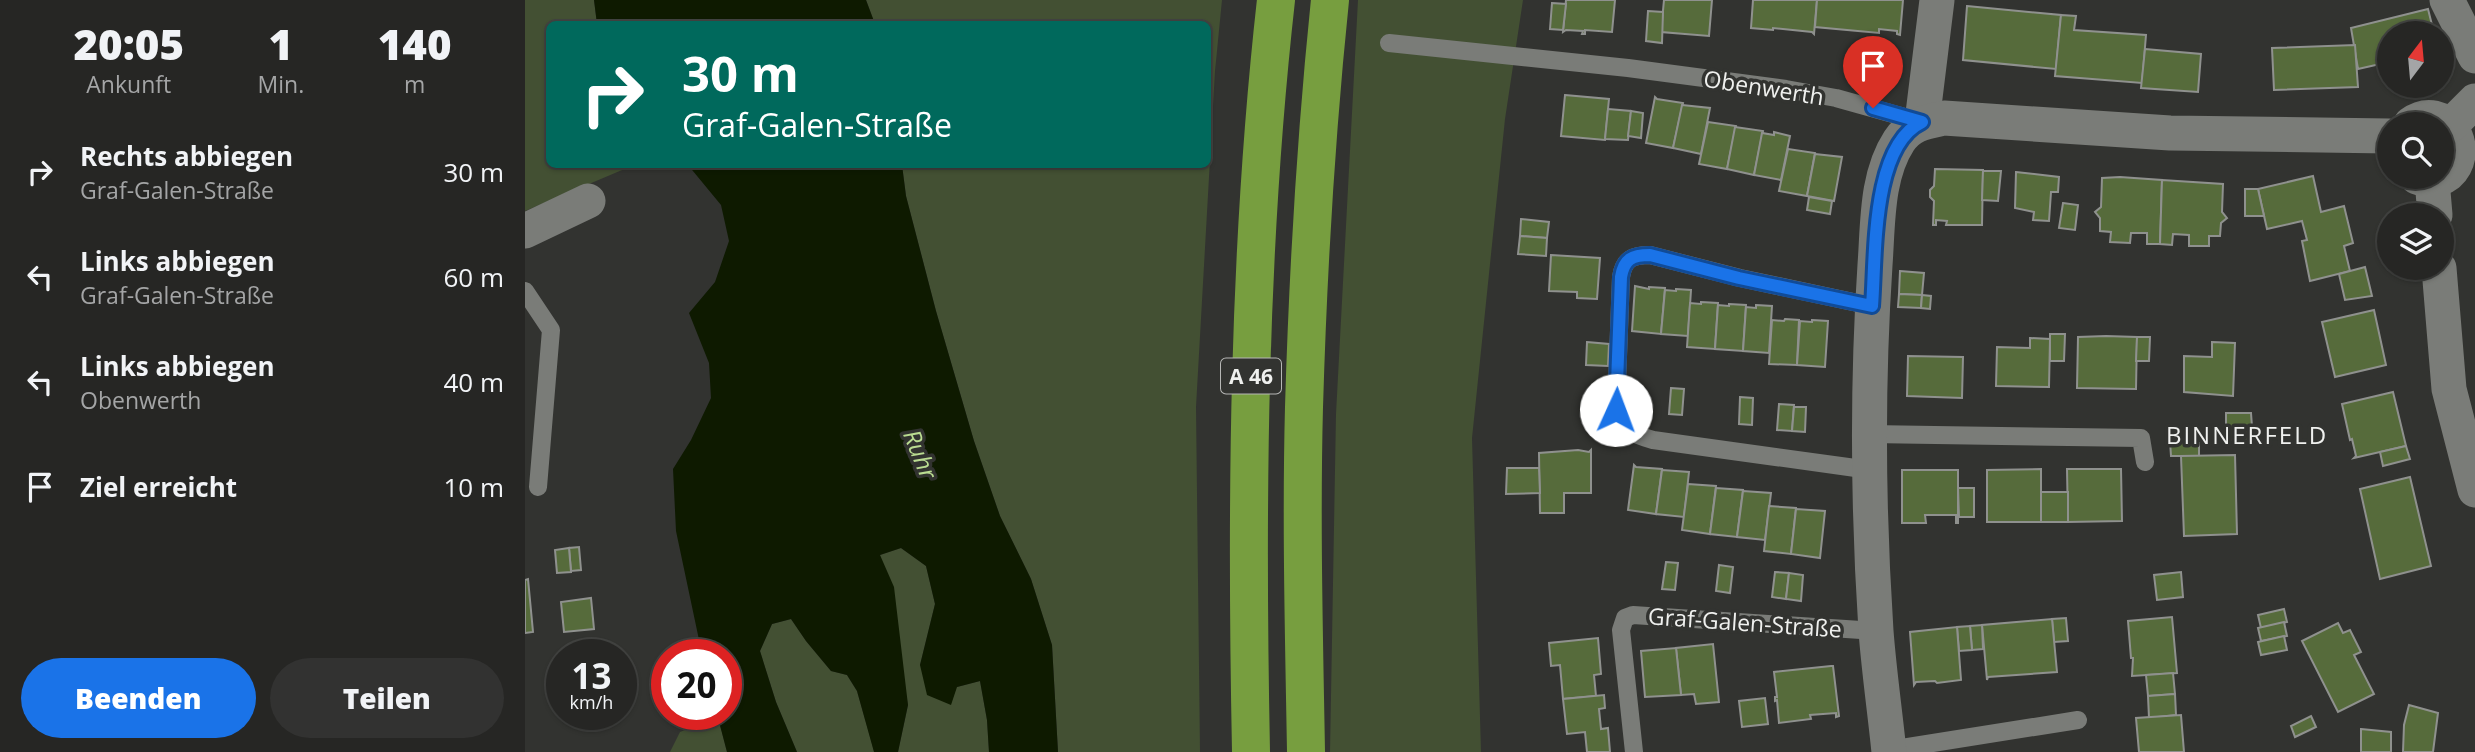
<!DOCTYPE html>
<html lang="de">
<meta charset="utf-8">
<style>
:root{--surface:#262624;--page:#323231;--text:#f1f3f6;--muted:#a4a5a6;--line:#424341;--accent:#1a73e8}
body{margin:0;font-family:"Open Sans",sans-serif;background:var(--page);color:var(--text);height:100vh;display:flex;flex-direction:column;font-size:26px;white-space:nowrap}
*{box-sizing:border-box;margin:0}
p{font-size:23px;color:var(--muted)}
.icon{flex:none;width:38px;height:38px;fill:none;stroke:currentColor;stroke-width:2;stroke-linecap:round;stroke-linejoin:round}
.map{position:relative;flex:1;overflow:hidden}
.side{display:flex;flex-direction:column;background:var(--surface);width:525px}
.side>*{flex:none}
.top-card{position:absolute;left:21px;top:21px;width:665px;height:147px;border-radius:10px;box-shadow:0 2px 5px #0004,0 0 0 2px var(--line);background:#00695c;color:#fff;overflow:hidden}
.needle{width:46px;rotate:16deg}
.tools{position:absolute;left:1852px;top:21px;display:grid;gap:14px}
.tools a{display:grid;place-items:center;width:77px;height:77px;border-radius:50%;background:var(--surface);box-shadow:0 2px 5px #0004,0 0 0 2px var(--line);font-size:35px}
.speed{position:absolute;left:21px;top:639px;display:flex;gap:14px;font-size:35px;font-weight:700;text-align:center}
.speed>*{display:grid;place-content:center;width:91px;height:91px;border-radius:50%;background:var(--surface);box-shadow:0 2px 5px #0004,0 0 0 2px var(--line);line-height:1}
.speed small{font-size:18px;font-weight:400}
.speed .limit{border:10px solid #d22;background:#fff;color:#111}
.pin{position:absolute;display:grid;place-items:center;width:60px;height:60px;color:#fff;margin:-72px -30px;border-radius:50% 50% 50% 0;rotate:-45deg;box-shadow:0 0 7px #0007}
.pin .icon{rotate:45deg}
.me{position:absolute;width:77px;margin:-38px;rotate:2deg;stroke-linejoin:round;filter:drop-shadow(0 0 5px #0008)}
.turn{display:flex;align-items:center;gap:24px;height:147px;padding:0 21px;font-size:32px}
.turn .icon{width:91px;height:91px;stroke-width:2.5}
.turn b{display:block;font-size:49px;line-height:60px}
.eta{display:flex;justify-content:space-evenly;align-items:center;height:119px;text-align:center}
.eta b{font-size:42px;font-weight:800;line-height:49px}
.primary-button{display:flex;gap:14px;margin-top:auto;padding:14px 21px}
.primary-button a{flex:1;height:80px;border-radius:42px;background:var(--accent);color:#fff;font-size:28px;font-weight:800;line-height:80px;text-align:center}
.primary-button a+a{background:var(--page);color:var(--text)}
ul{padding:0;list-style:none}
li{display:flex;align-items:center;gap:21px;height:105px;padding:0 21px}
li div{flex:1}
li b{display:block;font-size:26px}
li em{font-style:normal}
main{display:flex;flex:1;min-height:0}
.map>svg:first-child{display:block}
.green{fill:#435033}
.water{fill:#0e1a00}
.building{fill:#566b3b;stroke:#8f918e;stroke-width:2}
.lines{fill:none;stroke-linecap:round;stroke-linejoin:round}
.service{stroke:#7a7c78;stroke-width:18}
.minor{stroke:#7a7c78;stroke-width:35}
.motorway{stroke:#779e3f;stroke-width:38}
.route-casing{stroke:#114b97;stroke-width:18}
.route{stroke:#1a73e8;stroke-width:12}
.labels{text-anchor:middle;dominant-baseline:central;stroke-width:7;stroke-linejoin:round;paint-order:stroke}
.shield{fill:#323330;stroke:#b6b7b5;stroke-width:2}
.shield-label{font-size:21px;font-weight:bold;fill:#eff0ee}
.street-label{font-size:23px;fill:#eff0ee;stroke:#323330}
.neighbourhood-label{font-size:24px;letter-spacing:2px;fill:#eff0ee;stroke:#323330}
.water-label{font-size:24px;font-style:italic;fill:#badc91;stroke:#323330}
</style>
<main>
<section class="side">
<div class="eta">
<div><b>20:05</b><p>Ankunft</p></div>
<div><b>1</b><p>Min.</p></div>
<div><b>140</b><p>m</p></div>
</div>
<ul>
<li><svg class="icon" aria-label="right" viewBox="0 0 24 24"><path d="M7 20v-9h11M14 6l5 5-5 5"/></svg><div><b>Rechts abbiegen</b><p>Graf-Galen-Straße</p></div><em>30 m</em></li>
<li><svg class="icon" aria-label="left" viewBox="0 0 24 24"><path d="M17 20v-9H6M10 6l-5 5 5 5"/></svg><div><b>Links abbiegen</b><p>Graf-Galen-Straße</p></div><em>60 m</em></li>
<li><svg class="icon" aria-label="left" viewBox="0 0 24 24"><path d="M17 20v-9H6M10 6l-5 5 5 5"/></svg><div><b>Links abbiegen</b><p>Obenwerth</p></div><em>40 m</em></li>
<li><svg class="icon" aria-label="arrive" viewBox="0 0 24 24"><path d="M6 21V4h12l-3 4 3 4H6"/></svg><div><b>Ziel erreicht</b></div><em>10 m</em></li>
</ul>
<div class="primary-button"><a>Beenden</a><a>Teilen</a></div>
</section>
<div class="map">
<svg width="1950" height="752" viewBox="0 0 1950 752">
<rect width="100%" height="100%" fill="#323330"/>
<!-- green -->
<g class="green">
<path d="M0,0H69L72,24H24V164L109,165L0,211Z"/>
<path d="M341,0H697L690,71L671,407L675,752H533L527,645L506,579L475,516L449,441L411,311L381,196L377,165L682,164V24H350Z"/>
<path d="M833,0H998L980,119L947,438L956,752H805L811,414Z"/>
<path d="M376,548L401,566L410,604L395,665L432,687L455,681L462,720L464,752H373L383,705L355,555Z"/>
<path d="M266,619L281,641L306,671L322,675L332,691L349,751L356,752H272L251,702L235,651L247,624Z"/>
<path d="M193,717L202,752H145L155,732Z"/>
</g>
<!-- water -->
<g class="water">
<path d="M69,0H341L350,24H72Z"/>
<path d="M163,165H377L381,196L411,311L449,441L475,516L506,579L527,645L533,752H464L462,720L455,681L432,687L426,705L402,695L395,665L410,604L401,566L376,548L355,555L369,587L383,705L373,752H349L332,691L322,675L306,671L281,641L266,619L247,624L235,651L251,702L272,752H202L192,714H201V654H177L151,531L148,469L166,440L186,398L184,363L164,313L190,282L204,241L196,205Z"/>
</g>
<!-- building -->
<g class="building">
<path d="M1041,0H1090L1087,32L1060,30V34H1057L1058,31L1041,30L1038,32Z"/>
<path d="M1139,0H1187L1184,36L1136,32Z"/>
<path d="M1228,0H1292L1289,34L1287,32L1248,28V30L1226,28Z"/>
<path d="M1292,0H1378L1375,35L1372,34V31L1354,29V33L1290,27Z"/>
<path d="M1027,3L1041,4L1038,30L1025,29Z"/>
<path d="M1442,6L1536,15L1531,69L1438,60Z"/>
<path d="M1903,9L1909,33H1864V62L1833,69L1826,28Z"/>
<path d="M1123,11L1138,12L1137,43L1121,41Z"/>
<path d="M1536,15L1551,16L1549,30L1621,35L1617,83L1530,76Z"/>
<path d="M1830,45L1833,87L1749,90L1747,48Z"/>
<path d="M1620,49L1676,54L1673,92L1616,88Z"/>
<path d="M1040,95L1084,99L1080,140L1036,136Z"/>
<path d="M1130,97L1132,99L1158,103L1148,148L1121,143Z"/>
<path d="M1157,105L1185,108L1176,154L1148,148Z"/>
<path d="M1083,109L1106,111L1103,140L1080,139Z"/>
<path d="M1106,111L1118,113L1116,138L1103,136Z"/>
<path d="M1183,122L1211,126L1202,169L1174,164Z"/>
<path d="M1210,127L1238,131L1229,175L1202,169Z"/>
<path d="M1249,132L1265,136L1256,180L1229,175L1237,133L1249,135Z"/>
<path d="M1263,149L1290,153L1282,196L1254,191Z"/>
<path d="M1290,154L1317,157L1309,201L1282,196Z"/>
<path d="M1410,169L1458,170L1457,225H1421L1422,221L1411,220V225H1408L1409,201L1405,197V190L1409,186Z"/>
<path d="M1458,171H1476L1473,201L1457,200Z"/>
<path d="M1491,172L1534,177L1533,192H1526L1524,221L1508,220L1509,212L1490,208Z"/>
<path d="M1788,176L1796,212L1819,206L1828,243L1819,246L1825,271L1785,281L1777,241L1782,240L1777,221L1742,229L1733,189Z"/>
<path d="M1595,177L1637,180L1635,244H1622V233H1606L1605,243L1585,242L1586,232L1575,231V218L1570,212L1576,207L1577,178Z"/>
<path d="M1637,180L1698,184L1697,212L1702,218L1696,223L1695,236H1684V246H1664V235L1648,234L1647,245L1635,244Z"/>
<path d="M1720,189H1733L1739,216H1720Z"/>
<path d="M1284,197L1307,201L1305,214L1282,210Z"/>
<path d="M1538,203L1553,205L1550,230L1534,228Z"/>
<path d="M996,219L1024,222L1022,238L995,236Z"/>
<path d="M995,236L1022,238L1021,256L993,254Z"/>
<path d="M1026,255L1075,258L1072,299L1052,298V292L1024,291Z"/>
<path d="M1840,267L1847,296L1820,300L1814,274Z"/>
<path d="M1375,271L1399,273L1397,295L1374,294Z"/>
<path d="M1110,286L1124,289V287L1140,288L1136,334L1107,331Z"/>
<path d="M1151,289L1166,290L1163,336L1136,334L1140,290L1151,291Z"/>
<path d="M1374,294L1397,295L1396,308L1373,307Z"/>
<path d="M1397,295L1406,296L1405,309L1396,308Z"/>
<path d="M1176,302L1193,303L1190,349L1162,347L1165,303L1176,304Z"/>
<path d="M1204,304L1221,305L1218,351L1190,349L1193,305L1204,306Z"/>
<path d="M1231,305L1247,306L1244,353L1218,351L1221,307L1231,308Z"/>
<path d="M1849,310L1861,365L1810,377L1797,322Z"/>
<path d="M1260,319L1274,320L1272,365L1244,364L1247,320L1259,321Z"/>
<path d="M1287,320L1303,321L1300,367L1272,365L1275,321L1287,322Z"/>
<path d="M1525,334H1540L1539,361H1525Z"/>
<path d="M1581,336L1612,337L1611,389L1552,388L1553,337Z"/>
<path d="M1612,337H1625L1624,361H1611Z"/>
<path d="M1505,338L1525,339L1524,387L1471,386L1472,347L1505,348Z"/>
<path d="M1062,342L1084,344L1083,366L1061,365Z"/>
<path d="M1687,342L1710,343L1708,396L1659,392V356L1687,357Z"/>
<path d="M1383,356L1438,357L1437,398L1382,396Z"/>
<path d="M1146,388L1159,389L1157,415L1144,414Z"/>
<path d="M1868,392L1881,446L1829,458L1831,456L1827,439L1825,440L1817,404Z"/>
<path d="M1215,397L1228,398L1227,425L1214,424Z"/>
<path d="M1254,404L1269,405L1267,431L1252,430Z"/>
<path d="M1269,407H1281L1280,432L1267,431Z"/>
<path d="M1701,413H1726L1728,441L1701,440Z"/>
<path d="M1645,441H1674V456H1646Z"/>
<path d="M1881,446L1885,459L1858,466L1855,452Z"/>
<path d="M1053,450L1064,452L1066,450V493H1039V513H1015L1014,453Z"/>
<path d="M1710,455L1712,534L1659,536L1656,456Z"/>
<path d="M1109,465L1111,467L1137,469L1131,514L1103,510Z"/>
<path d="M982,468H1014L1015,493L981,494Z"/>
<path d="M1516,469V522H1462V470Z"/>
<path d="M1542,469H1596L1597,521L1543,522Z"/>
<path d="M1137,470L1164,472L1159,517L1131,514Z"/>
<path d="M1377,470H1433V523H1431V515H1400L1401,523H1377Z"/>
<path d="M1885,477L1906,566L1855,579L1835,489Z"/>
<path d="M1163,484L1191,486L1185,534L1157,530Z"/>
<path d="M1191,488L1218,490L1212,537L1185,534Z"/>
<path d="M1433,488H1449V517H1434Z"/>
<path d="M1218,491L1246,493L1240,540L1212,537Z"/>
<rect x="1516" y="492" width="27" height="30"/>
<path d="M1244,506L1271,508L1266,554L1239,551Z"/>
<path d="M1271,509L1300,511L1295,558L1266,554Z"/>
<path d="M54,547L56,570L46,571L44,548Z"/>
<path d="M44,548L46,572L32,573L30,550Z"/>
<path d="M1141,562L1153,563L1150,590L1137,589Z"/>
<path d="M1194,565L1208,567L1205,593L1191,591Z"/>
<path d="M1250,572L1264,573L1261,599L1247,597Z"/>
<path d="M1656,572L1658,597L1632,600L1629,575Z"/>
<path d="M1264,573L1278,575L1276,601L1261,599Z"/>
<path d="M3,579L8,632L0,633V580Z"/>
<path d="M66,598L69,629L39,632L36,602Z"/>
<path d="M1759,609L1762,622L1736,628L1733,615Z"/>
<path d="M1647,617L1652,673L1607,676L1608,658H1606L1603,621Z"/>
<path d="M1541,618L1543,641L1529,642L1527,619Z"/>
<path d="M1527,619L1532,672L1463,677L1462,680L1457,625Z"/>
<path d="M1759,622L1762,636L1736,641L1733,628Z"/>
<path d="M1813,623L1818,633L1825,630L1836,652L1829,655L1849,694L1813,712L1777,641Z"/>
<path d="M1457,625L1458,649L1447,650L1445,626Z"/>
<path d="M1445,626L1447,650L1434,651L1432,627Z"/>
<path d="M1432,627L1436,680L1412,683L1410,681L1391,682L1389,685L1385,632Z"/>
<path d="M1759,636L1762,650L1736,655L1733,642Z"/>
<path d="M1073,638L1076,674L1069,675L1071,696L1038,699L1035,665L1026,666L1024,643Z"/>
<path d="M1188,644L1194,702L1171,704L1169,694L1156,695L1151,648Z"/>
<path d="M1151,648L1156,695L1120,697L1116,651Z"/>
<path d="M1306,666H1308L1314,716L1311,717V713L1285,715L1286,719L1254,723L1252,700L1250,701V697H1252L1249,672Z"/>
<path d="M37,671V695H34L31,672Z"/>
<path d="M1648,673L1650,694L1623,696L1621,675Z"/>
<path d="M1650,694L1651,715L1624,718L1623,696Z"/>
<path d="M1079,695L1080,708L1074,709L1076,729L1083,728L1085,752H1062L1060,732L1042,734L1038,699Z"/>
<path d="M1240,698L1243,724L1217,727L1214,701Z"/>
<path d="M1884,705L1913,713L1908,752H1878L1879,725Z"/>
<path d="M1656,715L1659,752H1614L1611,718Z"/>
<path d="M1786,716L1791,727L1770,737L1766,726Z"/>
<path d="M1836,729L1866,732V752H1836Z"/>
</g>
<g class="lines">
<!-- service -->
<g class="service">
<path d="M864,43L1103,68L1261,89L1311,98L1397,122"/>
<path d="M0,291L26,330L13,487"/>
<path d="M1344,434L1616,438L1620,462"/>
<path d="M1345,470L1128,440C1107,434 1098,431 1091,410L1096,277C1099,259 1107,255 1125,255L1215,278L1347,306"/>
<path d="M1364,750L1553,720"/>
<path d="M1109,752L1096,630L1100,618L1108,615L1351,631"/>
</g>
<!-- minor -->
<g class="minor">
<path d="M1922,0L1950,56"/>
<path d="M1397,122L1412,0"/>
<path d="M1886,124C1919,100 1950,149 1923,174C1914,181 1903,181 1892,177"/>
<path d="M1926,125L1950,101"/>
<path d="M1907,180L1910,215"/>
<path d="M0,231L63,201"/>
<path d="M1914,268L1924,389L1950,490"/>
<path d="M1364,752C1360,712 1354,671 1351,631C1343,509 1342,386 1350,265C1353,225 1351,176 1374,141C1385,124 1400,122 1419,118L1645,133L1864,136"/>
</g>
<!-- motorway -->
<g class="motorway">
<path d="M726,752C721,501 723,250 751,0"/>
<path d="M781,752C779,637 776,522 779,407C783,272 791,135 805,0"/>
</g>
</g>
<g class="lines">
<defs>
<path id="route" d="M1091,410L1096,277C1099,259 1107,255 1125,255L1214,278L1347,306C1351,257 1346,146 1397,122L1348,108"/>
</defs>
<!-- route casing -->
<use href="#route" class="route-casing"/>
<!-- route -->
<use href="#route" class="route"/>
</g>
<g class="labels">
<!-- shield labels -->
<rect class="shield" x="696" y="358.5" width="60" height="35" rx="5"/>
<g class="shield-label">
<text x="726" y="376">A 46</text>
</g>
<!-- street labels -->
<g class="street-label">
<text transform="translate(1239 87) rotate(9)">Obenwerth</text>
<text transform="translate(1220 622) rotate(4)">Graf-Galen-Straße</text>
</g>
<!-- neighbourhood labels -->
<g class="neighbourhood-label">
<text x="1722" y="434">BINNERFELD</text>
</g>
<!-- water labels -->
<g class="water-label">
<text transform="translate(396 454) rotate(68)">Ruhr</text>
</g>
</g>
</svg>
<div class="tools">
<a><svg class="needle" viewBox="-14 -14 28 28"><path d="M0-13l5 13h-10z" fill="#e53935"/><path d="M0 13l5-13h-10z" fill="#a4a5a6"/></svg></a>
<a><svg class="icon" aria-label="search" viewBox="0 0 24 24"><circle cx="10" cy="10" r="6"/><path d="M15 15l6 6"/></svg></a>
<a><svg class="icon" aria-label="layers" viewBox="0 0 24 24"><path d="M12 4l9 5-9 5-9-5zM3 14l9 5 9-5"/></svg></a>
</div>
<div class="speed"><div>13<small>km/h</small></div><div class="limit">20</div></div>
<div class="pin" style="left:1348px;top:108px;background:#d93025"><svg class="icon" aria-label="arrive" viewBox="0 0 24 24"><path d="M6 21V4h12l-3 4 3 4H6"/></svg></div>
<svg class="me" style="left:1091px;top:410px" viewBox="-20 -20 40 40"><circle r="19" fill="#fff"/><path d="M0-13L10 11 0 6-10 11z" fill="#1a73e8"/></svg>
<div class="top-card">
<div class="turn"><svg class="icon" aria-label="right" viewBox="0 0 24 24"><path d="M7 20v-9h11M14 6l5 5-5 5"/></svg><div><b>30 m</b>Graf-Galen-Straße</div></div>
</div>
</div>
</main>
